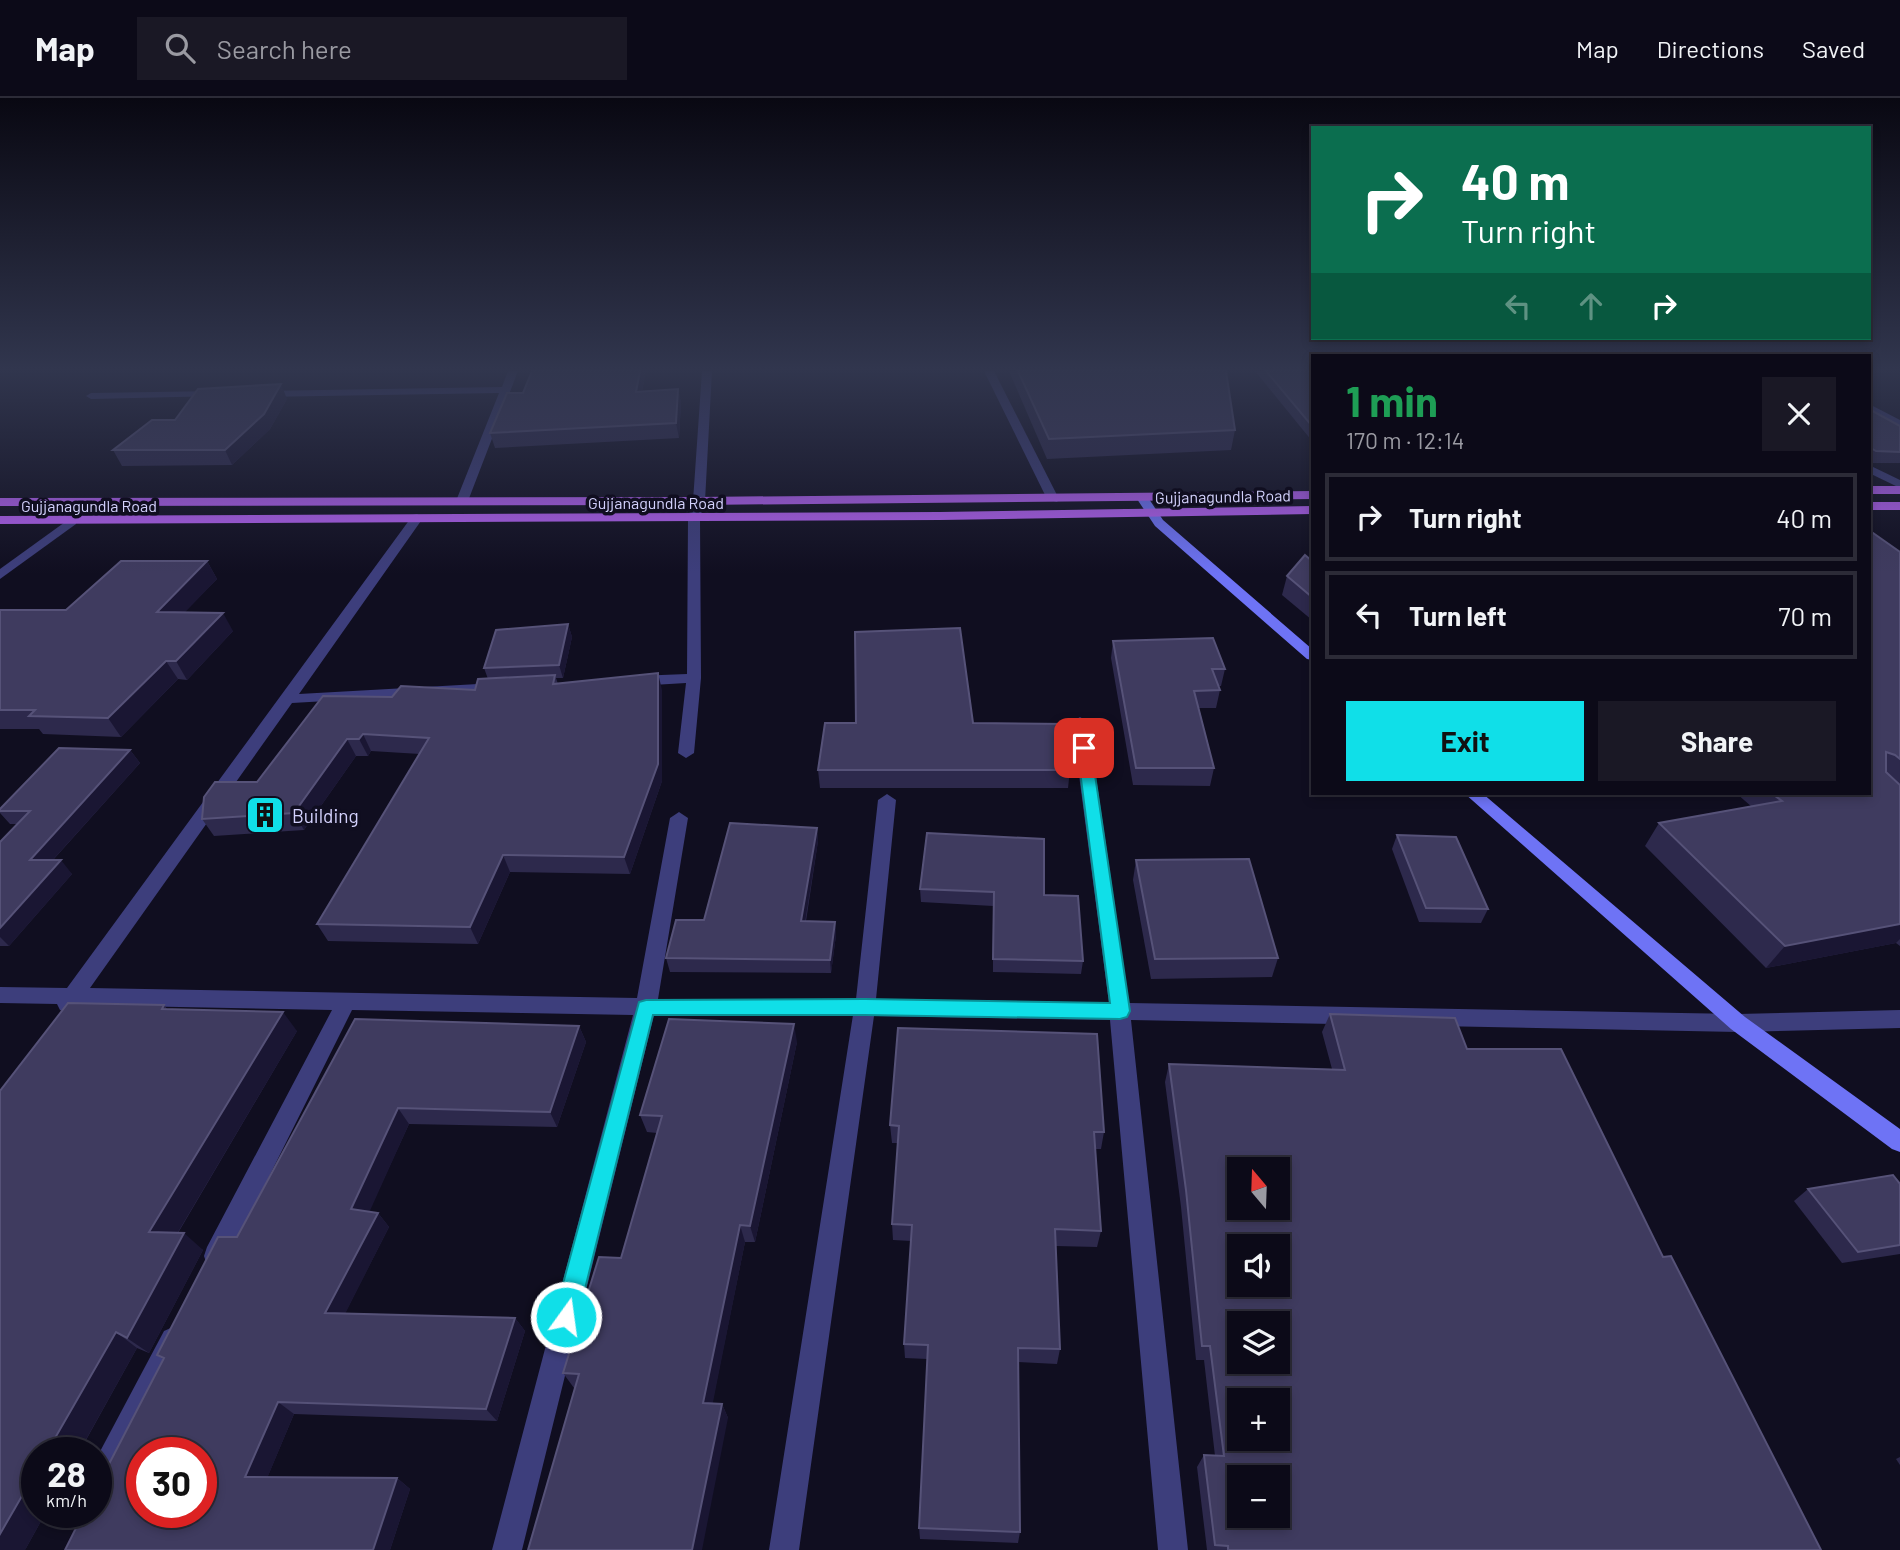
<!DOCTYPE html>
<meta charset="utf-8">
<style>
:root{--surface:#0c0a18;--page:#1a1825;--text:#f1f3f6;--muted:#9a9aa2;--line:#2c2b37;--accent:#10dfe8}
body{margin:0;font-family:Barlow,sans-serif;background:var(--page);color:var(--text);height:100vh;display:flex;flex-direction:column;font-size:26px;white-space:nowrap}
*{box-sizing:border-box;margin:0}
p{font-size:23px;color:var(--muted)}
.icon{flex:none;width:38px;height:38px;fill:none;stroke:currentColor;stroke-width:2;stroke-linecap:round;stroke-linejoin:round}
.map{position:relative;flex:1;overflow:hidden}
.panel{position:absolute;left:1311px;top:256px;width:560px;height:441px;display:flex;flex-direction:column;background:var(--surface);border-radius:0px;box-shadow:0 4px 10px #0003,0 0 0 2px var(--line)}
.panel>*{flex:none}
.hud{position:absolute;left:1311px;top:28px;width:560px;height:214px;border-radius:0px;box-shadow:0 4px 10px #0003,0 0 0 2px var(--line);background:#0b6e4f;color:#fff;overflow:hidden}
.needle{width:46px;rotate:341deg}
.buttons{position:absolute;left:1227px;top:1059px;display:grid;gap:14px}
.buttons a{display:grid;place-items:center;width:63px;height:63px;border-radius:0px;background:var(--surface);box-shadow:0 4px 10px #0003,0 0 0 2px var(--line);font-size:35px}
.speed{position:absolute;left:21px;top:1339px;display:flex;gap:14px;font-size:35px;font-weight:700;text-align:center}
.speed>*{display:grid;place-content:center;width:91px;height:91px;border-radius:50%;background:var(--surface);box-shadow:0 4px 10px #0003,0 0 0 2px var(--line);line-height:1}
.speed small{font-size:18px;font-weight:400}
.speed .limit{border:10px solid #d22;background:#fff;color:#111}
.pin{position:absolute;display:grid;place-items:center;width:60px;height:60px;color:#fff;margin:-30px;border-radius:14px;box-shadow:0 4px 10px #0006}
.me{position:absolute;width:77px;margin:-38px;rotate:14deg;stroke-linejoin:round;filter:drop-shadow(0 0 5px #0008)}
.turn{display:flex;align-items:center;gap:24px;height:147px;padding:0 35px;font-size:32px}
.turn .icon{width:91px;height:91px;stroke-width:2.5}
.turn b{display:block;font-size:49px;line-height:60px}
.lanes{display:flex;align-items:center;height:66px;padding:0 35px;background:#0003;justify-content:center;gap:35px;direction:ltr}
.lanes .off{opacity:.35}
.round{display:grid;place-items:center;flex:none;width:74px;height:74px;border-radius:0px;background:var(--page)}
.overview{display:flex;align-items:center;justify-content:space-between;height:119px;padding:0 35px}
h1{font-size:42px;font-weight:700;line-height:52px;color:#1e9e55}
.action{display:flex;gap:14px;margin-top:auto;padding:14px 35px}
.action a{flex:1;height:80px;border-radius:0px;background:var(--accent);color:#111;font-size:28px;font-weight:700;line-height:80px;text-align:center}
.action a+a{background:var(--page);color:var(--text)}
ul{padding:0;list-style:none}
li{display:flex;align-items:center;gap:21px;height:88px;margin:0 14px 10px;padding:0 21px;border:4px solid var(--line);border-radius:0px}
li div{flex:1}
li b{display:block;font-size:26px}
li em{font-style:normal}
header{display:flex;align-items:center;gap:42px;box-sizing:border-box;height:98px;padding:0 35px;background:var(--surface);border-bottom:2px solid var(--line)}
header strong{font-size:33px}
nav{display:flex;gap:38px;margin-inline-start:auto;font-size:24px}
.search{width:490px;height:63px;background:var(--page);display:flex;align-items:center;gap:18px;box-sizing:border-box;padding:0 24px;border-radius:0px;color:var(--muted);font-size:26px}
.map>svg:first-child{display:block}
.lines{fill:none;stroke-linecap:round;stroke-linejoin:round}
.street{fill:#3d3e7c;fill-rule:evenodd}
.secondary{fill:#6e73f5;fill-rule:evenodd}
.primary{fill:#b460f4;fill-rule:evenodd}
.wall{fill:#2d294c}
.shaded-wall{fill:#1a1633}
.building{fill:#3f3b5f;stroke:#565278;stroke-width:2;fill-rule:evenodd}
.route{fill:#10dfe8;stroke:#0a9197;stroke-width:2}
.labels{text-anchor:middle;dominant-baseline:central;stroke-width:7;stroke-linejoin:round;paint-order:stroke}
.far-street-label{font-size:16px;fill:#d3d1fc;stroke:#100e20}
.poi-label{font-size:19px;fill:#d3d1fc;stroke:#100e20;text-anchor:start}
</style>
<header>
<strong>Map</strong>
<div class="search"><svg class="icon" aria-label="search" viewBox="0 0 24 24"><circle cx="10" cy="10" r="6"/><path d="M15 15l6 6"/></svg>Search here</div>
<nav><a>Map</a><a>Directions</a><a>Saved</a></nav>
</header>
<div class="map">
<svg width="1900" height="1452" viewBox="0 0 1900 1452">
<rect width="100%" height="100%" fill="#100e20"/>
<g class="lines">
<!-- street -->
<g class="street">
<path d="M508,273H518L468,403L462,407L456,403L499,295L261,299L256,296L261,293L502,289Z"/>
<path d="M702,273H712L705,403L700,420L701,580L694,655L686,660L678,655L686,585L636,588L628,583L636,578L687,576L688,420L693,403Z"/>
<path d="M984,273H994L1059,401L1057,404L1047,401Z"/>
<path d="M216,293L220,294V298L91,301L86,298L91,295Z"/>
<path d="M1869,306L1900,322V329L1869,313Z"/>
<path d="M1869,367L1900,382V390L1869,375Z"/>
<path d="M417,416L423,420L299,596L496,585L504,590L501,593L292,605L90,890L637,900L670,720L679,714L688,720L658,901H856L878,702L887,696L896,702L876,901L1109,905L1072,624L1080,619L1088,624L1129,905L1738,916L1900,912V930L1738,934L1131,922L1188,1452H1158L1110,922L874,918L799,1452H769L853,917H654L522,1452H492L633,917L352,912L225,1167L216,1170L207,1167L204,1158L207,1149L332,912L78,907C73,914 68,915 60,912L57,906L0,905V889L67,890L413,417Z"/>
<path d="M72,419L76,420V426L0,481V471Z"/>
<path d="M173,1229L182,1233L186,1242L182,1251L106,1401L96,1405V1361L164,1233Z"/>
</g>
<!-- secondary -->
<g class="secondary">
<path d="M1139,398H1147L1163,422L1312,551V562L1307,561L1155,428L1137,401Z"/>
<path d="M1464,695H1482L1745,919L1900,1031V1054L1892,1051L1731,931Z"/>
</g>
<!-- primary -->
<g class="primary">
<rect x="1869" y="388" width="31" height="8"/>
<path d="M1312,393V401L699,407L0,408V400L699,399Z"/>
<rect x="1869" y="404" width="31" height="8"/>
<path d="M1312,408V416L940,422L0,426V418L940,414Z"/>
</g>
</g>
<!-- wall -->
<g class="wall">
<path d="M532,273H646L642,293L678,291L681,305L679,340L495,350L490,335L523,295Z"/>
<path d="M1009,273H1226L1235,332L1231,352L1047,361Z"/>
<path d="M1255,273H1312V343Z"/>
<path d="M287,301L270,331L232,367L122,368L113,352L175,322Z"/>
<path d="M1869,311L1900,328V365H1869Z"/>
<path d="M1900,454V848L1896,845L1766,870L1645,748L1659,725L1752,709L1736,695H1869Z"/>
<path d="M207,463L217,481L184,514L233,533L187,582L178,581L121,639L43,636L39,631H0V512H66Z"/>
<path d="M1312,463V522L1282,497L1287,478Z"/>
<path d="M568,526L572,539L563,580H556L558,586L662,592V683L630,776L510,774L478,846L328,843L317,826L420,656L371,653L368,658H356L304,732L214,738L202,721L257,684L392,599L475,592L488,581L484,570Z"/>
<path d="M1113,543L1225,571L1221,588H1218L1220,592L1216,610H1199L1214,670L1210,688L1133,687L1111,560Z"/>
<path d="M973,625L1070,672L1068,690H820L818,672Z"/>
<path d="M130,652L140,665L53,762L72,776L9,848H0V744L17,726H10L0,715V711Z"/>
<path d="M817,730L818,743L806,823L835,824L836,837L831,875L670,874L666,860L704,822Z"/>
<path d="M927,735L1044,797L1083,863L1081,876L993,874V808L921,804L920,791Z"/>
<path d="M1397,737L1488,811L1481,825L1419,824L1392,751Z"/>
<path d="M1136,762L1278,860L1272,879L1151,881L1133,782Z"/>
<path d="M164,907L168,912L297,933L178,1135L203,1152L149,1255L137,1250L25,1452Z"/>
<path d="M1330,916L1467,951L1663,1159L1821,1452H1207L1197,1369L1204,1357L1215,1358L1204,1262H1196L1181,1109L1165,984L1169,966L1332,971L1322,934Z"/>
<path d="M355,921L579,928L586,944L557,1029L409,1026L369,1113L378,1115L389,1129L345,1215L515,1220L525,1233L497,1323L294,1316L267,1380H397L410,1391L390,1452H65L163,1261L157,1257L237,1139Z"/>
<path d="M797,944L755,1144H745L712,1306H722L728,1320L574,1290L563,1275L621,1160L657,1035L647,1034L640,1017Z"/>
<path d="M890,1027L1104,1034L1101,1051H1095L1101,1133L1097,1149L1056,1148L1060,1251L1057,1266L1018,1264L1020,1434L1018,1445L920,1441L919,1430L927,1261L905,1260L904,1246L911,1143L893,1142L892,1126L898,1045H892Z"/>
<path d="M1900,1086V1156L1842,1165L1794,1103L1808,1091Z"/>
<path d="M1900,1359V1367L1896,1361Z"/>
</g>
<!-- shaded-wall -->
<g class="shaded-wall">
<path d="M640,273H646L639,308L636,294Z"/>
<path d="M281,286L287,301L270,331L232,367L225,352Z"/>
<path d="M678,291L681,305L679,340L676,325Z"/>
<path d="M207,463L217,481L168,532L157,514Z"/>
<path d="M223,515L233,533L187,582L176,563Z"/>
<path d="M568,526L572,539L563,580L559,567Z"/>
<path d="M166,563L178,581L121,639L108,620Z"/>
<path d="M658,575L662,592V683L630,776L624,759Z"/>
<path d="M363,636L371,653L368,658L359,641Z"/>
<path d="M347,641L356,658L304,732L294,715Z"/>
<path d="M130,652L140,665L41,775L30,762Z"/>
<path d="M817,730L818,743L803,837L801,823Z"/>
<path d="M503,757L510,774L478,846L470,829Z"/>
<path d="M61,762L72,776L9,848L0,839V830Z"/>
<path d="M835,824L836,837L831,875L830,862Z"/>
<path d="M1900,826V841L1896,845L1766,870L1785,848Z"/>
<path d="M283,914L297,933L168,1151L149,1134Z"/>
<path d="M794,926L797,944L755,1144L750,1128Z"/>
<path d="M579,928L586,944L557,1029L550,1014Z"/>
<path d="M398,1010L409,1026L364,1126L351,1111Z"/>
<path d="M378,1115L389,1129L339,1228L325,1215Z"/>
<path d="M740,1127L745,1144L710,1319L703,1305Z"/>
<path d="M184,1135L203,1152L149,1255L127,1240Z"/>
<path d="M515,1220L525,1233L497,1323L486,1311Z"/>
<path d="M116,1234L137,1250L79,1354H47Z"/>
<path d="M278,1304L294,1316L263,1390L245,1379Z"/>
<path d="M722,1306L728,1320L702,1452H692Z"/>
<path d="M37,1372V1414H46L25,1452H0V1436Z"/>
<path d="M397,1380L410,1391L390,1452H373Z"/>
</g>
<!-- building -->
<g class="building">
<path d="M532,273H640L636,294L678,291L676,325L490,335L507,295H523Z"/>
<path d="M1018,273H1226L1235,332L1049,341Z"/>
<path d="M1266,273H1312V328Z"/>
<path d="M281,286L264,316L225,352H113L152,322H175L198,291Z"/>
<path d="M1869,311L1900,328V354L1876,353L1869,349Z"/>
<path d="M1869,435H1873L1900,454V661L1895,657L1886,654V674L1900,687V826L1785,848L1659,725L1782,703L1771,695H1869Z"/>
<path d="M1305,457L1312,463V499L1287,478Z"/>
<path d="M121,463H207L157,514L223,515L176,563H166L108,620L29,618L35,612H0V512H66Z"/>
<path d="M568,526L559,567L484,570L496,532Z"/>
<path d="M960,530L973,625L1067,626L1070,672H818L825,625H856L855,534Z"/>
<path d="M1213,540L1225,571H1212L1220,592L1194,593L1214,670H1136L1113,543Z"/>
<path d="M658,575V666L624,759L503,757L470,829L317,826L429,640L363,636L359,641H347L294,715L202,721L204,699L215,684H257L323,598L392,599L401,588L475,592L478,581L555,577L553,586Z"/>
<path d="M59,650L130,652L30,762H61L0,830V744L30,713H0V711Z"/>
<path d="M730,725L817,730L801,823L835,824L830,862L666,860L676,822H704Z"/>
<path d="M927,735L1044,741V797L1078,798L1083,863L993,861L994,794L920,791Z"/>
<path d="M1397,737L1456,739L1488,811L1426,810Z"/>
<path d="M1249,761L1278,860L1155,861L1136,762Z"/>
<path d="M68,905L164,907L162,911L283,914L149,1134L184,1135L127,1240L116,1234L47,1354H37V1372L0,1436V993Z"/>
<path d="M1330,916L1455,920L1467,951H1561L1663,1159L1671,1158L1821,1452H1228V1448L1215,1447L1204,1357L1224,1358L1210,1248H1202L1186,1092L1169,966L1345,972ZM1239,1071H1278V1110H1239ZM1239,1148H1278V1186H1239ZM1239,1225H1278V1264H1239ZM1239,1302H1278V1340H1239ZM1239,1379H1278V1418H1239Z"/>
<path d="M355,921L579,928L550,1014L398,1010L351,1111L378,1115L325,1215L515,1220L486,1311L278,1304L245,1379L397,1380L373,1452H65L84,1414H96V1391L164,1260L157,1257L218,1139H237ZM142,1354H201V1414H142Z"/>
<path d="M669,921L794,926L750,1128L740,1127L703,1305L722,1306L692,1452H528L579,1276L563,1275L599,1159L621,1160L662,1018L640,1017Z"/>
<path d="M898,930L1097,936L1104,1034H1094L1101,1133L1055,1131L1060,1251L1018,1250L1020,1434L919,1430L928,1247L904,1246L912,1127L892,1126L899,1028L890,1027Z"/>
<path d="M1893,1077L1900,1086V1147L1858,1154L1808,1091Z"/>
</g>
<!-- sky -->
<linearGradient id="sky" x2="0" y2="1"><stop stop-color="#090812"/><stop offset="0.57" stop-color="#31364e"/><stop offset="1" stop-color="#31364e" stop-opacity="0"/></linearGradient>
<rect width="1900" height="476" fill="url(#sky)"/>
<!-- route -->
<path class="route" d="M1084,645L1091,650L1130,913L1127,919L1120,921L865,917H653L578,1219L575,1228L566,1231L558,1228L554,1219L639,904L646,902L865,901L1110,905L1077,650Z"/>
<!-- icons -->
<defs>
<symbol id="building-square" viewBox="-11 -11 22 22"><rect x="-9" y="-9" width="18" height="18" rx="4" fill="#10dfe8" stroke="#100e20"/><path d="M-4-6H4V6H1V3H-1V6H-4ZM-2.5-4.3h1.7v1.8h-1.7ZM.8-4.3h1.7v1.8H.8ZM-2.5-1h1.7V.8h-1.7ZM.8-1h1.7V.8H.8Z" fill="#111"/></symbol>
</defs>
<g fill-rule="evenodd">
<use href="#building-square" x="243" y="695" width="44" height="44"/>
</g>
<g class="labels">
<!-- far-street labels -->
<g class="far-street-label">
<text transform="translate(1223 398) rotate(-1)">Gujjanagundla Road</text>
<text x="656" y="404">Gujjanagundla Road</text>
<text x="89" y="407">Gujjanagundla Road</text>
</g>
<!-- poi labels -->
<g class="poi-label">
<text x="292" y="717">Building</text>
</g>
</g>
</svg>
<div class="buttons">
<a><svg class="needle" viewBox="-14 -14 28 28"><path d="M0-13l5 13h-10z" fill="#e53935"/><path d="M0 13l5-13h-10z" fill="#9a9aa2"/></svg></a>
<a><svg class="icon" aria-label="sound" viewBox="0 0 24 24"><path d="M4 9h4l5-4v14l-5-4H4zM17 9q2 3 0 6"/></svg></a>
<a><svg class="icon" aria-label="layers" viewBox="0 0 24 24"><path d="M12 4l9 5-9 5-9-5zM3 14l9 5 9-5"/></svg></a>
<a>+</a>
<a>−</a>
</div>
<div class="speed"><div>28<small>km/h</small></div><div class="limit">30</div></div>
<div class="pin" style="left:1084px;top:650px;background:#d93025"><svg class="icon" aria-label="arrive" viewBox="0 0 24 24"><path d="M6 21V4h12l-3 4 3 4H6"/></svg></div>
<svg class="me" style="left:566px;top:1219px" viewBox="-20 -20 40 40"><circle r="17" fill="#10dfe8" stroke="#fff" stroke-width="3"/><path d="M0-11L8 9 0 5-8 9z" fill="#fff"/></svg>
<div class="hud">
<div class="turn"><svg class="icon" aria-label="right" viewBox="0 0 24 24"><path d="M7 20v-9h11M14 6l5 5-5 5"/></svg><div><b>40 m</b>Turn right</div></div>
<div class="lanes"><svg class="icon off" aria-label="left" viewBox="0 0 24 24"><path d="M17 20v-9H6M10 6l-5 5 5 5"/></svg><svg class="icon off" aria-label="ahead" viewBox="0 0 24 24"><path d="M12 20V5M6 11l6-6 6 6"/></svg><svg class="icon" aria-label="right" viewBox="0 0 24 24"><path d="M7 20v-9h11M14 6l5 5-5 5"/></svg></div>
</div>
<section class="panel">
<div class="overview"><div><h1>1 min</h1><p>170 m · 12:14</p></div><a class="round"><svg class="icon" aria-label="close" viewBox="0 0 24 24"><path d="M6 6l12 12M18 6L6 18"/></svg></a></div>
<ul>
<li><svg class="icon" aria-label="right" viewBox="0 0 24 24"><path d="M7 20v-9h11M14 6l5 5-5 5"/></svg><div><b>Turn right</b></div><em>40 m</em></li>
<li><svg class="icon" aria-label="left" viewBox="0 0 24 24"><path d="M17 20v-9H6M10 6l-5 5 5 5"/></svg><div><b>Turn left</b></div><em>70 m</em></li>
</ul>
<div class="action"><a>Exit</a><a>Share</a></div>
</section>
</div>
